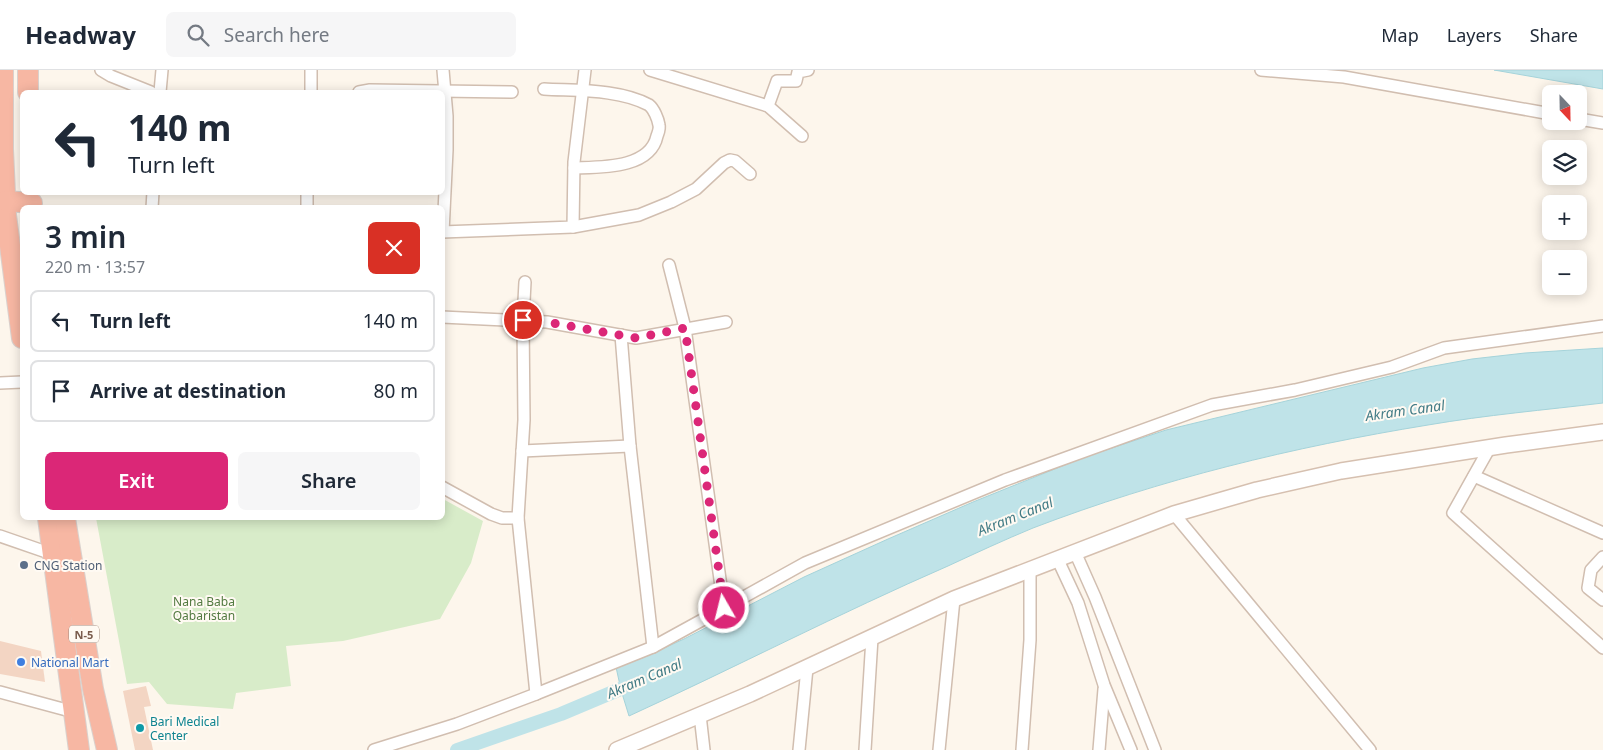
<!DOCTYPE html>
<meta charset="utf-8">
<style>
:root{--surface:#fff;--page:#f6f6f7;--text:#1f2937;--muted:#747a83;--line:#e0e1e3;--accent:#db2777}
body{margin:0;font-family:"Noto Sans",sans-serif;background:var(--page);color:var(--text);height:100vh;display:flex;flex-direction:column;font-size:19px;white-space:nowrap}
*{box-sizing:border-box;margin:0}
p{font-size:16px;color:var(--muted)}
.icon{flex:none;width:28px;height:28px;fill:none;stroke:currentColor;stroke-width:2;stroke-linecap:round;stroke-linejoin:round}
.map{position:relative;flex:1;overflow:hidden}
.sheet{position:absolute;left:20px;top:135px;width:425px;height:315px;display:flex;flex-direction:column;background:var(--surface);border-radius:8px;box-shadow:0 2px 12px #0003}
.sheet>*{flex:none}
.banner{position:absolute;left:20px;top:20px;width:425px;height:105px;border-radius:8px;box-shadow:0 2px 12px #0003;background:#fff;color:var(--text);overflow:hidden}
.needle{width:32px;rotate:158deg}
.fabs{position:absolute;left:1542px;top:15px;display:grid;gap:10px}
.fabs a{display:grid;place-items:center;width:45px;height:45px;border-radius:8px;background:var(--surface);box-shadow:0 2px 12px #0003;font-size:25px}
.pin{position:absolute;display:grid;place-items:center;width:42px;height:42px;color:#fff;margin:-21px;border:2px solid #fff;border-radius:50%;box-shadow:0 1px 5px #0007}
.me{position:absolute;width:55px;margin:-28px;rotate:352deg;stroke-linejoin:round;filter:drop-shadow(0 0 4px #0008)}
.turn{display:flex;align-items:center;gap:18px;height:105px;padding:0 25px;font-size:22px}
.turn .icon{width:65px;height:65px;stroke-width:2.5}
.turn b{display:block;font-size:35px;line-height:42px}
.round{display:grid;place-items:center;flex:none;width:52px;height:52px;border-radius:8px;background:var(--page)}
.headline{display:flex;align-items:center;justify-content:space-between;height:85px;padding:0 25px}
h1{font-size:30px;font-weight:600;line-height:38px}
.button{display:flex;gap:10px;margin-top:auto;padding:10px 25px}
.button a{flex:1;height:58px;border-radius:8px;background:var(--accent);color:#fff;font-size:20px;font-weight:600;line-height:58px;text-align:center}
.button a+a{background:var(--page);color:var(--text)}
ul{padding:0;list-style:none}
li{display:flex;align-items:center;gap:15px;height:62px;margin:0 10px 8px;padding:0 15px;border:2px solid var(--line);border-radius:8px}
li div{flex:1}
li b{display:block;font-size:19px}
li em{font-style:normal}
header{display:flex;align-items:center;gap:30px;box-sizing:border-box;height:70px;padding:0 25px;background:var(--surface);border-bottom:1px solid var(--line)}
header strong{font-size:24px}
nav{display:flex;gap:28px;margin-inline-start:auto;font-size:18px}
.search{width:350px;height:45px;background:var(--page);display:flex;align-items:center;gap:12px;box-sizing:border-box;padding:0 18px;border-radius:8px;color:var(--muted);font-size:19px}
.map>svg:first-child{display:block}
.green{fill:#d8ecc9}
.water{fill:#bfe3e8;stroke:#a5d3da}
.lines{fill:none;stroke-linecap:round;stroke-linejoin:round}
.canal{stroke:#bfe3e8;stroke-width:14}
.building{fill:#f3d5c3}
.street-casing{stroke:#d1beb0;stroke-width:14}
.secondary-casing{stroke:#d6c0b0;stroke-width:18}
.highway-casing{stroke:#dad1cd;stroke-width:22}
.street{stroke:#fff;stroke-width:11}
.secondary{stroke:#fff;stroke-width:15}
.highway{stroke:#f7b7a3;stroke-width:20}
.route{stroke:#db2777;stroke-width:9;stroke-dasharray:0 16.2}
.service-dot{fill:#5c6f8a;stroke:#fffaf3;stroke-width:2}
.shop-dot{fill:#3f7fe0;stroke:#fffaf3;stroke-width:2}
.culture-dot{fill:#0f9aa8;stroke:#fffaf3;stroke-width:2}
.labels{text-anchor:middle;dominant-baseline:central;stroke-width:4;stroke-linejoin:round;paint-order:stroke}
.shield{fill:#fffaf3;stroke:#a28b7f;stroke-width:1}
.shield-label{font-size:11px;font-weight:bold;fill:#7a5c4d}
.service-label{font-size:12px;fill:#4e5e75;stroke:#fffaf3;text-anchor:start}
.park-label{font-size:12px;fill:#537a41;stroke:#fffaf3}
.shop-label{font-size:12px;fill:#366cbe;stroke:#fffaf3;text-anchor:start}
.culture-label{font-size:12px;fill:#0d838f;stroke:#fffaf3;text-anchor:start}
.water-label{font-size:14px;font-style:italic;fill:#437c86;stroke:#fffaf3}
</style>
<header>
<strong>Headway</strong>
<div class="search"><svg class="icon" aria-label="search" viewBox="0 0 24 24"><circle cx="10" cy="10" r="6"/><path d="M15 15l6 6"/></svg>Search here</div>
<nav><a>Map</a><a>Layers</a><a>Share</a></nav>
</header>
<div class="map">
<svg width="1603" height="680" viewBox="0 0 1603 680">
<rect width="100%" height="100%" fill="#fdf6ec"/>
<!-- green -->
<path class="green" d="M443,429L483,451L471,493L440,549L343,571L286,576L291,616L236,623L233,639L167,634L149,612L127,614L96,448H442Z"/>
<!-- water -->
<g class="water">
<path d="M1494,0H1603V19Z"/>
<path d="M1603,278V333C1545,340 1486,345 1428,355C1293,377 1161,409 1033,458C1004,470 976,483 948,496C840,543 736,597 629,646L621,620L616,597L642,588L684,569L804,507L888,469L973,432L1082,388L1166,360L1423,298L1472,289L1525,283Z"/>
</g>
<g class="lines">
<!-- canal -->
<path class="canal" d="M457,680L561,644L637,612"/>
</g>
<!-- building -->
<g class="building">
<path d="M0,571L41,581L45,612L0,604Z"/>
<path d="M146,616L151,636L144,637L153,680H135L123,621Z"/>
</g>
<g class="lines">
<defs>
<g id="street">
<path d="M101,0L111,6L151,22"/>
<path d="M443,0L447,46V80L443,162"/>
<path d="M650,0L768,36L802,66"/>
<path d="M1261,0L1344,7L1551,44"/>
<path d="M544,19C578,21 619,19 649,35C654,39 658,49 659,55C660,59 658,63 657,66C650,99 600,97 574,98"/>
<path d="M160,22L162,0"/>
<path d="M311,22V0"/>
<path d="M359,22L370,20L512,22"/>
<path d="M768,36L777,11H796L798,2L808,0"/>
<path d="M1579,49L1603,53"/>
<path d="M152,138L153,122"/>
<path d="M307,138V122"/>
<path d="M573,157L639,145L671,132L696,119L724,93L730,90L735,91L750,104"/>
<path d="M442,162L573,157L574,92L585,0"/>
<path d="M442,247L547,252L636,268L726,252"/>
<path d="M0,313L22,312"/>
<path d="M1490,377L1453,443L1603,578"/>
<path d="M522,381L630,376"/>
<path d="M1474,406L1603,463"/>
<path d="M442,417L491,444L502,448H518"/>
<path d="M1174,444L1370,680"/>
<path d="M0,466L52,484"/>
<path d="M1075,482L1095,527L1155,680"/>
<path d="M1603,487L1591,500L1588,518L1603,530"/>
<path d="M1057,488L1078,533L1104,615L1131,680"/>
<path d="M724,538L805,493L1005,410L1212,335L1295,320L1392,297L1444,278L1603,256"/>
<path d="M653,577L724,538L685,258L669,195"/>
<path d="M0,622L74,642"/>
<path d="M536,624L653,577L630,376L621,265"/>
<path d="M700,645L704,680"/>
<path d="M374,680L457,654L536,624L518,448L524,350L523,250L525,212"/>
<path d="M799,680L807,598"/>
<path d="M865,680L872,568"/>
<path d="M939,680L954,529"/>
<path d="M1022,680L1030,570V499"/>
<path d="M1099,680L1104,619"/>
</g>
<path id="secondary" d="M617,680L750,624L954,529L1174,444L1257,420L1341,401L1506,375L1603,362"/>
<g id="highway">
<path d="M3,0V79L6,145L22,268"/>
<path d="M28,0V22"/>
<path d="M6,131L32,133"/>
<path d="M48,448L79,680"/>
<path d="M65,448L93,619L107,680"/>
</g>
</defs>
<!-- street casing -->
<use href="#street" class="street-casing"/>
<!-- secondary casing -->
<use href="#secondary" class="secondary-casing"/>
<!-- highway casing -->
<use href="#highway" class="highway-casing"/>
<!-- street -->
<use href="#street" class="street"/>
<!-- secondary -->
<use href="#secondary" class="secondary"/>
<!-- highway -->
<use href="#highway" class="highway"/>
</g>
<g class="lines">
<!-- route -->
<path class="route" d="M523,250L547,252L636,268L685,258L724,538"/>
</g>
<!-- markers -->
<circle class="service-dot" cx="24" cy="495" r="5"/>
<circle class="shop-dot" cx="21" cy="592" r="5"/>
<circle class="culture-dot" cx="140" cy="658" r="5"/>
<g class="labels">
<!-- shield labels -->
<rect class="shield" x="69" y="555.5" width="30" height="17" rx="4"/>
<g class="shield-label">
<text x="84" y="564">N-5</text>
</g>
<!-- service labels -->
<g class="service-label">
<text x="34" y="495">CNG Station</text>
</g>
<!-- park labels -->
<g class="park-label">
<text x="204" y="531">Nana Baba<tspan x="204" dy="14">Qabaristan</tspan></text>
</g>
<!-- shop labels -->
<g class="shop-label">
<text x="31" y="592">National Mart</text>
</g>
<!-- culture labels -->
<g class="culture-label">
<text x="150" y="651">Bari Medical<tspan x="150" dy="14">Center</tspan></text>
</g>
<!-- water labels -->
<g class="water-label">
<text transform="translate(1405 340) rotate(-8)">Akram Canal</text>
<text transform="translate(1015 446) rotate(-22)">Akram Canal</text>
<text transform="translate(644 608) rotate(-23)">Akram Canal</text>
</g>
</g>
</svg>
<div class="fabs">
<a><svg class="needle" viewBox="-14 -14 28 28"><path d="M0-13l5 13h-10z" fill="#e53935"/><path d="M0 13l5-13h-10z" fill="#747a83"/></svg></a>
<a><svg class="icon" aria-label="layers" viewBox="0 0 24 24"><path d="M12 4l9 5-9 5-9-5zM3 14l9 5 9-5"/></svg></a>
<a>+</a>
<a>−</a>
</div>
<div class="pin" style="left:523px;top:250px;background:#d93025"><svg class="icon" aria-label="arrive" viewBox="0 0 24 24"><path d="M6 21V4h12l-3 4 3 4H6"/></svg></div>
<svg class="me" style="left:724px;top:538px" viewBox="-20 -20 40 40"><circle r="17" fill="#db2777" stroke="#fff" stroke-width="3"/><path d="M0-11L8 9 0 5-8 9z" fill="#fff"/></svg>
<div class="banner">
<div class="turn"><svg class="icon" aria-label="left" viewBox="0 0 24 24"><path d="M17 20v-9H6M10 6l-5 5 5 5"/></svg><div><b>140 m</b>Turn left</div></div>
</div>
<section class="sheet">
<div class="headline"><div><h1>3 min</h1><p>220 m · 13:57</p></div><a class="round" style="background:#d93025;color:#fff"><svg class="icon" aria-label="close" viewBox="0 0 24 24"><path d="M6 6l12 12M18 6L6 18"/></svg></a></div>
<ul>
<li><svg class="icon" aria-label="left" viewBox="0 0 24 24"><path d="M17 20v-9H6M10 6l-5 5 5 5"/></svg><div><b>Turn left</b></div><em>140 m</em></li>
<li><svg class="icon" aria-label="arrive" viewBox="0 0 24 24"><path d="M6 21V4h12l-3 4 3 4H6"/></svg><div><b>Arrive at destination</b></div><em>80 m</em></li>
</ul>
<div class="button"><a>Exit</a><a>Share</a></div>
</section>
</div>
